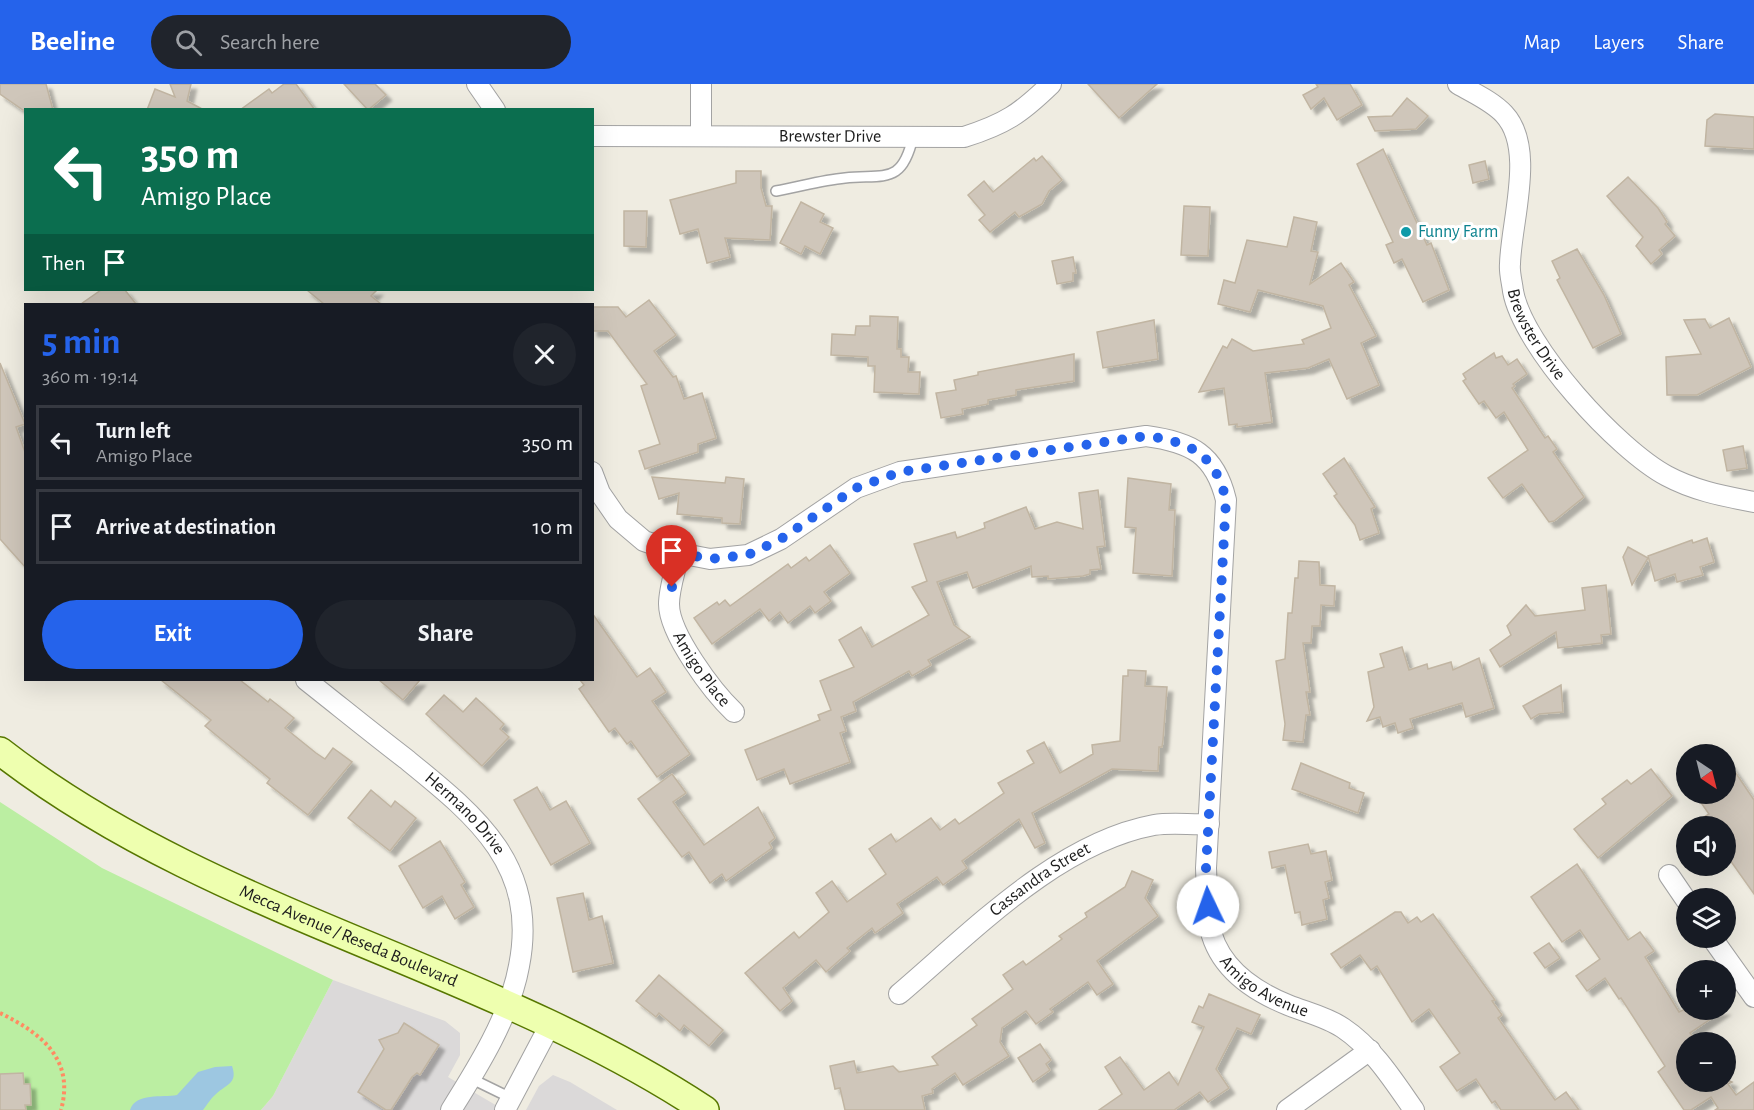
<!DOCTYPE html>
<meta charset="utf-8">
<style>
:root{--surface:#171b24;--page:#20242c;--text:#f1f3f6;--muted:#9ea1a6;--line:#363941;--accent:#2563eb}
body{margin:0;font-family:"Alegreya Sans",sans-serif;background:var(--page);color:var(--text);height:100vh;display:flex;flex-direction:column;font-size:22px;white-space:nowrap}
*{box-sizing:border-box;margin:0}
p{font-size:20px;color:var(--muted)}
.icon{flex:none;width:33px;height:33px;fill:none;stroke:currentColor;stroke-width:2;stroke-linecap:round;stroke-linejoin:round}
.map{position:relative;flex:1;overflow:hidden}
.sheet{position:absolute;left:24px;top:219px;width:570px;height:378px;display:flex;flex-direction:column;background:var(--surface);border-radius:0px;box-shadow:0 6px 24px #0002}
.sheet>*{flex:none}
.banner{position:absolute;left:24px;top:24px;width:570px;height:183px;border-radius:0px;box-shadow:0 6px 24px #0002;background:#0b6e4f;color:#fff;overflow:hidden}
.needle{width:39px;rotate:145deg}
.buttons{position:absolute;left:1676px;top:660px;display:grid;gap:12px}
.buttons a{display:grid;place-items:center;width:60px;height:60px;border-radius:50%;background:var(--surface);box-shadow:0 6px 24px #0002;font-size:30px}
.pin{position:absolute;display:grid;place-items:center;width:51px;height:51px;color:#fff;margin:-62px -26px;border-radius:50% 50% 50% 0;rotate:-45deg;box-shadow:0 0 6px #0007}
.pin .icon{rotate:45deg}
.me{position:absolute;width:66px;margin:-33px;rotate:357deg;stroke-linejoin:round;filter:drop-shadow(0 0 4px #0008)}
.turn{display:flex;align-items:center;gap:21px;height:126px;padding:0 18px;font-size:27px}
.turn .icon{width:78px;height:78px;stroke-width:2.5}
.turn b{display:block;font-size:42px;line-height:51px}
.then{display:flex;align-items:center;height:57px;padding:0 18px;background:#0003;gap:12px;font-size:22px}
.round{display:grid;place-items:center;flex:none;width:63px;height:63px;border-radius:32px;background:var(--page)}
.overview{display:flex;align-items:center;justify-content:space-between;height:102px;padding:0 18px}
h1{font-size:36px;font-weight:600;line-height:45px;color:var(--accent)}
.action{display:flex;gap:12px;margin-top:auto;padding:12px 18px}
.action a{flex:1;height:69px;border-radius:36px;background:var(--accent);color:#fff;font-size:24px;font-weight:600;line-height:69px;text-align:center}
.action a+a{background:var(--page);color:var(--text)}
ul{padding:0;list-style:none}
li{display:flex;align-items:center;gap:18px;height:75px;margin:0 12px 9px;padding:0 6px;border:3px solid var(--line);border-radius:0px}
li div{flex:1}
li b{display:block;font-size:22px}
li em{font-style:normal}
header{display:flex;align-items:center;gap:36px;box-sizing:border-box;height:84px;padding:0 30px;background:var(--accent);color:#fff}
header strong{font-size:28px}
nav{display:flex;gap:33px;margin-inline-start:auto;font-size:21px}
.search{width:420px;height:54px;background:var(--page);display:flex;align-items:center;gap:15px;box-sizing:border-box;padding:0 21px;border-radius:33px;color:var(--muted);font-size:22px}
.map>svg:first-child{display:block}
.residential{fill:#dbd9d9}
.grass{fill:#bbeea2}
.water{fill:#9dc7e1}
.building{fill:#cfc6ba;stroke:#c1b5a2;stroke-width:1.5;filter:url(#shadow)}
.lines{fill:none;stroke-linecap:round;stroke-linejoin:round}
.service-casing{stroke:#a3a3a3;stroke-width:12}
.minor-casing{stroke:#a3a3a3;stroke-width:22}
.secondary-casing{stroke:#577700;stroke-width:30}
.path{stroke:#ff8b62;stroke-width:4;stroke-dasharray:3 3;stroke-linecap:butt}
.service{stroke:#fff;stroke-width:9}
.minor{stroke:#fff;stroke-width:20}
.secondary{stroke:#eeffaf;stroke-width:27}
.route{stroke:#2563eb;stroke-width:10;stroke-dasharray:0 18}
.culture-dot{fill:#0f9aa8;stroke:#fff;stroke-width:2}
.labels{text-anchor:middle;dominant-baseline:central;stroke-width:6;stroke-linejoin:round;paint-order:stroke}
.street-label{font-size:18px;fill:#1c1c1c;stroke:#fff}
.culture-label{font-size:18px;fill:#0d838f;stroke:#fff;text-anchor:start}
</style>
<header>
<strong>Beeline</strong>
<div class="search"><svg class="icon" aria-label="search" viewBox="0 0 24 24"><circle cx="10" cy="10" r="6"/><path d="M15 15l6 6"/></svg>Search here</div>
<nav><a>Map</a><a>Layers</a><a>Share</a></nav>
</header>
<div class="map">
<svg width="1754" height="1026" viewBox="0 0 1754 1026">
<defs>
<filter id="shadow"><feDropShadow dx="5.5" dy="5.5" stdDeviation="1.5" flood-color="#0004"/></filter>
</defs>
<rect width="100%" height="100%" fill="#efece1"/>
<!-- residential -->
<g class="residential">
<path d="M333,896L445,937L460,949V971L448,993L504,1026H261L273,1012Z"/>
<path d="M553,991L570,998L617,1026H526L539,1002Z"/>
</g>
<!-- grass -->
<path class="grass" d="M0,718L102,784L333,896L273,1012L261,1026H0Z"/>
<!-- water -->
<path class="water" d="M232,982C238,999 227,1000 216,1010C211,1014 207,1021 203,1026H130C136,1008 162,1014 177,1011L198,988L215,983Z"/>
<!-- building -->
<g class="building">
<path d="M0,0H46L53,26H23L0,10Z"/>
<path d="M170,0H191L187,17L204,26H147L155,5L175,13Z"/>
<path d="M284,0H296L315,26H240L269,5L272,9Z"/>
<path d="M344,0H375L386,11L368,26Z"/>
<path d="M1088,0H1157L1119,34Z"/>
<path d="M1316,0H1350L1362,21L1337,36L1324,14L1311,25L1303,11L1318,3Z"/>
<path d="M1407,14L1428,32L1416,45L1375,47L1368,33L1392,32Z"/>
<path d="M1715,30L1754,33V65L1705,62L1707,36Z"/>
<path d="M1383,65L1427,161L1431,159L1449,206L1423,218L1402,175L1394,179L1386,161L1393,158L1357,80Z"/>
<path d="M1042,72L1062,96L1049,107L1042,120L1019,133L1015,128L990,148L979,136L985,131L968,111L984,97L993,108L1034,74L1036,77Z"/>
<path d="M1485,77L1489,95L1473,99L1469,81Z"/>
<path d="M736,87H761V104L766,122H772L770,156L725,154L730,173L707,179L698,145L680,150L670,116L736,99Z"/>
<path d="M1628,93L1658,124L1667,138L1665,140L1675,152L1659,166L1662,170L1651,180L1636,162L1643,153L1607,112Z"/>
<path d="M801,118L824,130L820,138L833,144L820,170L805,162L801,170L780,159Z"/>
<path d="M1184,122L1210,123L1208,172L1181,171Z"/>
<path d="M624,127H647L646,163L624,162Z"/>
<path d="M1294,133L1317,138L1311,167L1318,168L1310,200L1341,179L1354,198L1349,201L1376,252L1361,259L1379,301L1347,315L1329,275L1308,284L1265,289L1272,338L1237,343V340L1229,341L1224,304L1199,308L1223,262L1227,264L1232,255L1253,267L1304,260L1302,256L1331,244L1323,222L1258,206L1250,228L1218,220L1224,196L1235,199L1247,156L1287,163Z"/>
<path d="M1577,165L1604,211L1621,250L1593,264L1557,196L1560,194L1552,177Z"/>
<path d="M1073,173L1076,189H1073V197L1057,200L1052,177Z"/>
<path d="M101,206H125L136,220H81Z"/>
<path d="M307,206H377L371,212L381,220H324Z"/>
<path d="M649,216L676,251L654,267L673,293L676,292L684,315L702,309L716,354L698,360V368L645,385L639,367L660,360L641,302L647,300L608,247H592V223H618L626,233Z"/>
<path d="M870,232L898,233L897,265H901V273H909L908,288H920L919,310L874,308L875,282H868V273L831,271L832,250L855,251L856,242H870Z"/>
<path d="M1729,234L1751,283L1697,311H1667L1666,273L1701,270L1684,236L1705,235L1710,244Z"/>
<path d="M1154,236L1158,275L1103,284L1097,248Z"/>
<path d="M1494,269L1496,274L1502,272L1508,281L1517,275L1527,290L1513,300L1515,302L1512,304L1545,354L1548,352L1557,365L1553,368L1584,413L1554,437L1549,438L1522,400L1503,414L1488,394L1528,366L1504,328L1496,334L1484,317L1479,320L1463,297L1466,295L1463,290Z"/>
<path d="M1074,270V297L1016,306V311L988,316V320L962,325L963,330L941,334L936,309L956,306L954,296L978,291V288Z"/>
<path d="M0,279L25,340L16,343L26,371V484L0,455Z"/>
<path d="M1743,362L1747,384L1727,387L1723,366Z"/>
<path d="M1344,374L1375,423L1371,425L1379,449L1360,456L1355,441L1334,412L1337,410L1323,390Z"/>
<path d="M652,393L725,399L726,393L744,395L740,440L722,439V434L677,430L679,409L659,415Z"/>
<path d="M1128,394L1171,400L1169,426H1175L1172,492L1133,489L1136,444L1125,443Z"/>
<path d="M1098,406L1105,462L1097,463L1101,485L1090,486V490L1083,492L1048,495V492L1032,493L1031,482L973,504L967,488L937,498L954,541L970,553L928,576L931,581L912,592L909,587L853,618L856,627L841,633L846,647L840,649L850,678L790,700L784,685L757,696L745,666L820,636L818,631L831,626L820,597L854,583L839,556L861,543L872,563L929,531L912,503L927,497L914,460L955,448L957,454L985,444L984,439L1026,423L1035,445L1057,438L1083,445L1079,409Z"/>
<path d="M1707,454L1714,478L1700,483L1703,491L1677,498L1675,490L1655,497L1648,472L1692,456L1693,459Z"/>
<path d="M830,461L850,489L824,508L831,517L815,529L810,522L788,539L780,528L769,537L760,525L712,560L694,534L717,518L719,521L725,516L730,522L788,480L791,484L806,473L809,477Z"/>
<path d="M1628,463L1648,474L1632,501L1623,473Z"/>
<path d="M1299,477L1319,478L1320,501L1335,502L1334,522L1321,521L1320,542H1312L1311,559H1303L1310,608H1306L1310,631H1306L1303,658L1283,656L1285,640L1276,577L1285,575L1288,529H1292L1295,494H1298Z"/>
<path d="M1606,501L1611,550L1601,551L1602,559L1558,564L1556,548L1500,583L1490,566L1511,551L1507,542L1526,521L1535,532L1585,526L1582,504Z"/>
<path d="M592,529L637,593L650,584L666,608L652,617L690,670L657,693L631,657L627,660L615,644L609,648L579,605L584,601L580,596H592Z"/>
<path d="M1402,563L1409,586L1427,580L1428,585L1451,578L1453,586L1479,574L1494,624L1466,633L1462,619L1410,635L1413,644L1398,649L1395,639L1383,643L1380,633L1367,637L1374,623L1368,588L1384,583L1380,570Z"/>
<path d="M1128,586L1146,587L1145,602L1167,603L1163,656L1162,663H1159L1158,687L1112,685L1032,729L1045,759L1035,764L1019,735L962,777L967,784L943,801L937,793L897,820L903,829L875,849L872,844L847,864L850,867L826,888L816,876L783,904L792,917L780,927L745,889L794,848L799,854L829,828L816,809L832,797L847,818L886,790L869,765L891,750L896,758L931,734L940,746L955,735L959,740L1004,709L998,699L1034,679L1027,667L1044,658L1060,689L1093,670L1092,661L1120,657L1123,592H1128Z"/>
<path d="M161,596H240L268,618L270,615L294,634L285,644L316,669L325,675L333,664L352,678L308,731L267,699L270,695L205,642L211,636Z"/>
<path d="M379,596H420L403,616Z"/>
<path d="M1561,601L1563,628L1539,630L1531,635L1523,622Z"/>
<path d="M444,611L463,628L476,614L504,640L500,645L509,653L482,682L426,630Z"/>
<path d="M1725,673L1754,716V810L1725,769V742H1690L1709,730L1695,710H1725Z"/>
<path d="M1301,679L1350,699L1349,704L1364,709L1358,729L1292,705Z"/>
<path d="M1651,685L1672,712L1598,774L1574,745L1606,720L1602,715L1627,696L1631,700Z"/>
<path d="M672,690L686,709L673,718L704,761L758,723L775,754L769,759L772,764L726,797L722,790L710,799L689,768L682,773L638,715Z"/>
<path d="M537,703L550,726L566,717L590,759L551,781L514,716Z"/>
<path d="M371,706L391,723L395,717L416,734L390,767L348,734Z"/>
<path d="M440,757L465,798L461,801L474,823L455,835L442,812L423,824L399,782Z"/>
<path d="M1308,760L1311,770L1326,767L1332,796L1325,798L1329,814L1323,816L1327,835L1302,841L1300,828L1295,829L1285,781L1272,784L1269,768Z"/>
<path d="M1577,780L1628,856L1640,848L1654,867L1645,873L1679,928L1683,926H1724L1690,949L1697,958H1686V998H1725V995L1732,998L1728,1000L1736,1011L1754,998V1026H1715L1718,1024L1711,1013L1691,1026H1684L1658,988L1665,982L1621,914L1619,915L1605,894L1587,907L1576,892L1600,875L1580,846L1562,858L1531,813Z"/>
<path d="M1132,787L1153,796L1145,814L1158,832L1097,877L1113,900L1097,911L1088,898L1050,925L1053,928L1036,940L1026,927L1002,944L1000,958L1009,972L963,1001L955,989L932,1005L933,1009L922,1012L925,1026H845L840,1004L835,1005L830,982L854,977L857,989L893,982L899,988L938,981L932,973L977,941L972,935L1013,905L1003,891L1023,877L1026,881L1062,855L1059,852L1087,833L1085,829L1125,803Z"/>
<path d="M583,809L589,836L602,832L613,879L573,888L557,814Z"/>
<path d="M1395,828H1401L1408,839L1417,833L1421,838L1433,830L1495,916L1492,917L1502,931L1498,934L1555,1016L1566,1008L1579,1026H1501L1495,1017L1492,1019L1476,995L1457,1007L1440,983L1460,969L1429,925L1412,938L1377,882L1371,886L1360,871L1341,884L1331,870Z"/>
<path d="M1549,859L1560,874L1545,884L1534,869Z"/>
<path d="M659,891L723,946L709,962L684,941L680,947L659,929L656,933L636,917Z"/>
<path d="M1209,910L1260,931L1251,950L1237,944L1216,985L1229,1004L1208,1018L1200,1008L1174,1026H1099L1122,1010L1105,983L1120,973L1144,1006L1169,988L1178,1001L1204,943L1192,938L1199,922L1203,924Z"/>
<path d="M404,939L439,961L420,991L417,989L412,993L391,1026H386L358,1008L384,965L379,956L398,949Z"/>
<path d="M1040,960L1051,976L1046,980L1050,986L1033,998L1018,974Z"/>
<path d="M23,989L24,1000H30L31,1021H25L26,1026H0V990Z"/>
</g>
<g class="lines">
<defs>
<g id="service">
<path d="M776,107C799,103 822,96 845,94C885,90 902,101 913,53"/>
<path d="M470,994L511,1014"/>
</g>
<g id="minor">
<path d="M477,0L495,26"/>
<path d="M701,0V52"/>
<path id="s1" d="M1458,0C1473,9 1492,17 1504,30C1536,64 1511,137 1510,180C1509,188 1512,198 1513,207C1523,263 1618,366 1667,392C1695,407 1724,412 1754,418"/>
<path id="s2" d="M592,52L964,53C1005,40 1020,30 1051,0"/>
<path id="s3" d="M592,388L600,409L618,435L644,457L679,469L710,475L748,471L781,455L856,404L900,388L1146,352C1191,358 1215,370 1226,416L1206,784C1207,802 1206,822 1209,839C1216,882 1251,906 1288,921C1305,928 1327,933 1343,944C1373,964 1393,996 1414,1026"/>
<path id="s4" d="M679,469C676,485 669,504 669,520C669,550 713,608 734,628"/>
<path id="s5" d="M306,596C339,622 372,649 406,675C475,731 539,781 519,882C510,932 478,983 451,1026"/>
<path d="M1669,791L1686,816"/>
<path d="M1712,854L1754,913"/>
<path id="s6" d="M899,910C972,848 1057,759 1154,741C1172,738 1191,741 1209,740"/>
<path d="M505,1026L551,939"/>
<path d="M1287,1026L1370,966"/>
</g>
<g id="secondary">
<path id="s7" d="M0,667C211,831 484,880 705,1026"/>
</g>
</defs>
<!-- service casing -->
<use href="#service" class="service-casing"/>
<!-- minor casing -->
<use href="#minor" class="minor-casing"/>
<!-- secondary casing -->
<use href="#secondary" class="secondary-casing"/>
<!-- path -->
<path class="path" d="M0,929C41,949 75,975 61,1026"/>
<!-- service -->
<use href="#service" class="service"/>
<!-- minor -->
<use href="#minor" class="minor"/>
<!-- secondary -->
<use href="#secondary" class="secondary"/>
</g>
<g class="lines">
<!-- route -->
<path class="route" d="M672,503L678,469L710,475L748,471L781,455L856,404L900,388L1146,352C1191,358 1215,370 1226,416L1206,784L1208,822"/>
</g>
<!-- markers -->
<circle class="culture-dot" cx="1406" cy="148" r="6"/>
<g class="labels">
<!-- street labels -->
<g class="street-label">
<text stroke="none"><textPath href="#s2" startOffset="238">Brewster Drive</textPath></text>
<text stroke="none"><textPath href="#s1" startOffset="286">Brewster Drive</textPath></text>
<text stroke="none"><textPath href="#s4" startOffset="126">Amigo Place</textPath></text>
<text stroke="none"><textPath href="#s5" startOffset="208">Hermano Drive</textPath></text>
<text stroke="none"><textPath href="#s6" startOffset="182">Cassandra Street</textPath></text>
<text stroke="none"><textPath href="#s7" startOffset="396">Mecca Avenue / Reseda Boulevard</textPath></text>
<text stroke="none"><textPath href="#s3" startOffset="1242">Amigo Avenue</textPath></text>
</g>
<!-- culture labels -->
<g class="culture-label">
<text x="1418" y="148">Funny Farm</text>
</g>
</g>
</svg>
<div class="buttons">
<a><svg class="needle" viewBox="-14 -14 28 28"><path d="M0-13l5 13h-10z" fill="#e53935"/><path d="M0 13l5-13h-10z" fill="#9ea1a6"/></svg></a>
<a><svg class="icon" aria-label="sound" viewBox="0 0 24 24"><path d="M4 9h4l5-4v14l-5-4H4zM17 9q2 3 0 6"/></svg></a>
<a><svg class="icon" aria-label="layers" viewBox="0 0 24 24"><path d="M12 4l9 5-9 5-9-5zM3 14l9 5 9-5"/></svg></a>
<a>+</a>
<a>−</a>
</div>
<div class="pin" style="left:672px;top:503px;background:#d93025"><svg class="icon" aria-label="arrive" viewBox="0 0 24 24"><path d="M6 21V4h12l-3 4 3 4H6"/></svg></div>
<svg class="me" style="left:1208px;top:822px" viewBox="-20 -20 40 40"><circle r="19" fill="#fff"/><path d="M0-13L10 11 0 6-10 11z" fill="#2563eb"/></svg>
<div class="banner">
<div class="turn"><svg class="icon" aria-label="left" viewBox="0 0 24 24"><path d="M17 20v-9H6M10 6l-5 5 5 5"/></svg><div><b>350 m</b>Amigo Place</div></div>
<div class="then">Then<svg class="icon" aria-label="arrive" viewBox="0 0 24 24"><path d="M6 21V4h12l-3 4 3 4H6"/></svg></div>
</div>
<section class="sheet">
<div class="overview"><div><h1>5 min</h1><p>360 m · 19:14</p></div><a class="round"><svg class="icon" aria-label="close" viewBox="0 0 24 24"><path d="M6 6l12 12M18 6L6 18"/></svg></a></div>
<ul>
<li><svg class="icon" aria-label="left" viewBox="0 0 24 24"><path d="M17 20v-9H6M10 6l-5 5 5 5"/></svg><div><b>Turn left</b><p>Amigo Place</p></div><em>350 m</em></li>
<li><svg class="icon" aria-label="arrive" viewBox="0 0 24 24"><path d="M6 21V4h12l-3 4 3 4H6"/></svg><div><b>Arrive at destination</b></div><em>10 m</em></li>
</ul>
<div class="action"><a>Exit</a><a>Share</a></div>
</section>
</div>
